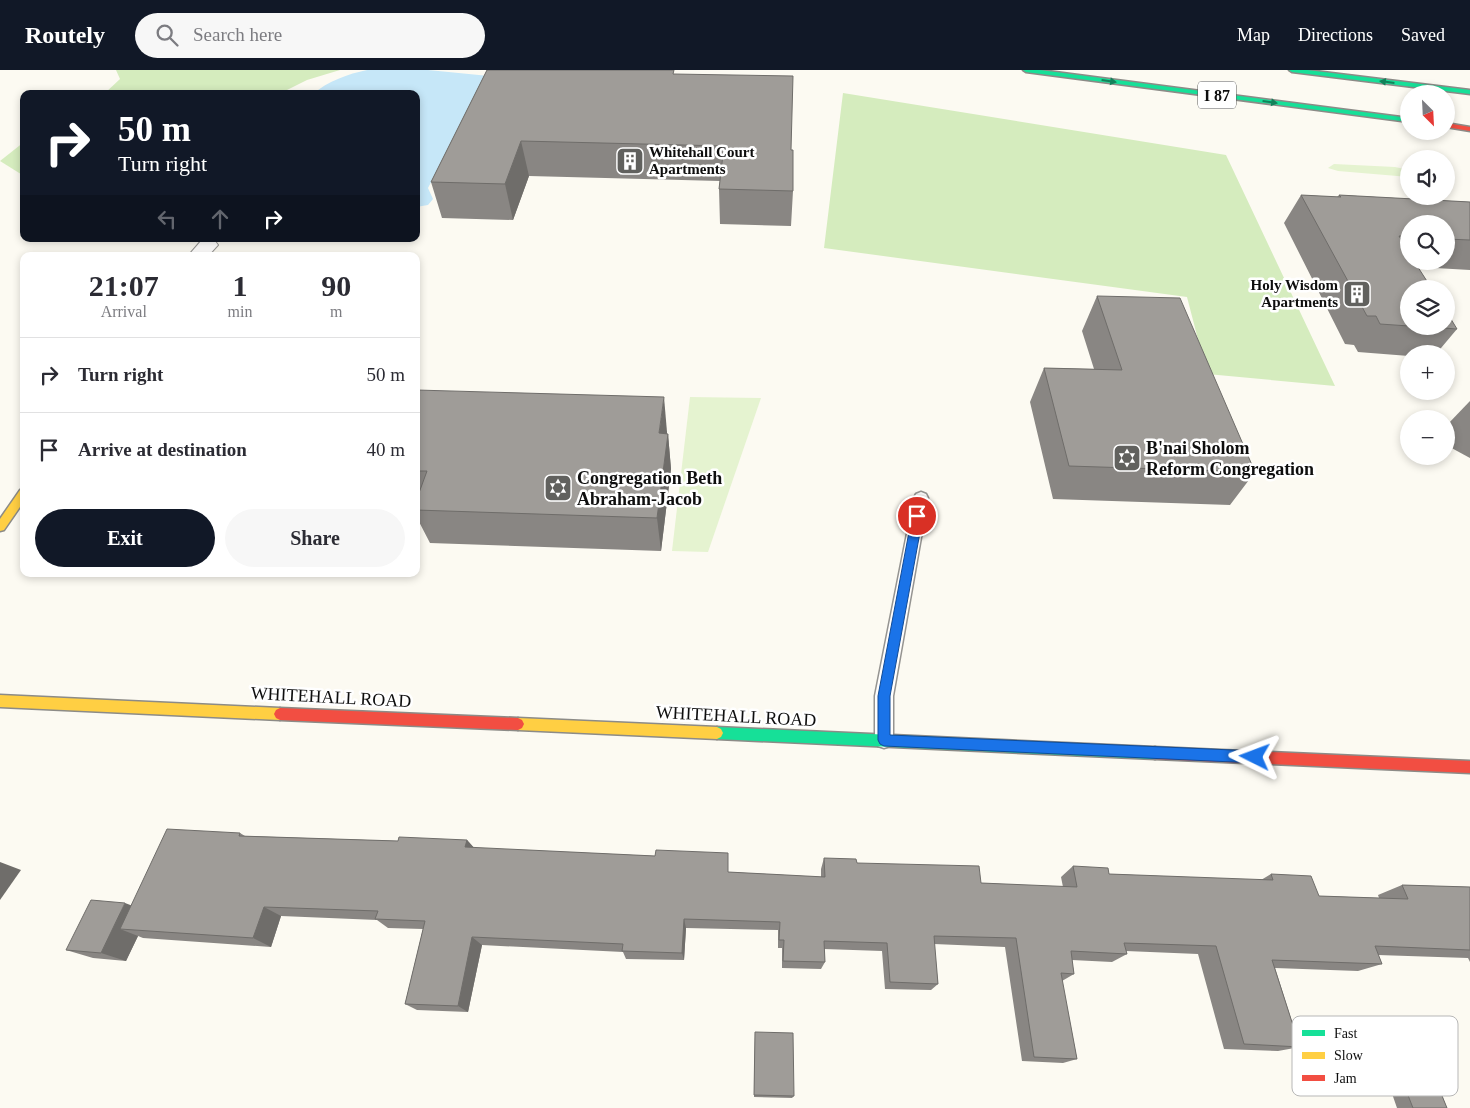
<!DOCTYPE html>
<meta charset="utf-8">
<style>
:root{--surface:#fff;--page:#f7f7f7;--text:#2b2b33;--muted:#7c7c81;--line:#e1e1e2;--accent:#111827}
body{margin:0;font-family:Georgia,serif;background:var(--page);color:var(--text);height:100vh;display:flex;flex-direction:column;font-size:19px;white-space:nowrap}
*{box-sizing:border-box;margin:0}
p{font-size:16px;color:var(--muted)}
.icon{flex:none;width:28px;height:28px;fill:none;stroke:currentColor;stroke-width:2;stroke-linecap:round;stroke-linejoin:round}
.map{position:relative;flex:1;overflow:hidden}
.drawer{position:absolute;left:20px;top:182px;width:400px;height:325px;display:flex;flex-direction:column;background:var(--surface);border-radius:10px;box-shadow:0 2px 8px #0003}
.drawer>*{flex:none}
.guide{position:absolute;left:20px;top:20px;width:400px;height:152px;border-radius:10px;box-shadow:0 2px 8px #0003;background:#111827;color:#fff;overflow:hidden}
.needle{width:32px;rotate:156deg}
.tools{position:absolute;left:1400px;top:15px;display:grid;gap:10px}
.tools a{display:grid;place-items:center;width:55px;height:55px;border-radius:50%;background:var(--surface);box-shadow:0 2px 8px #0003;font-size:25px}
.pin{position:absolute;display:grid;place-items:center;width:42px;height:42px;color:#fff;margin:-21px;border:2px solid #fff;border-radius:50%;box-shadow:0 1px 5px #0007}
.me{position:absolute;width:55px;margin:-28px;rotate:273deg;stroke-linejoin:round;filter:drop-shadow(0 0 4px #0008)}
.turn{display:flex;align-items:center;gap:18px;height:105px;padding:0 15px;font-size:22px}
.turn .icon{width:65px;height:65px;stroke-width:2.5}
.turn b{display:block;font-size:35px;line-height:42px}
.lanes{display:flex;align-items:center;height:48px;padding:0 15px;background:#0003;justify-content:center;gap:25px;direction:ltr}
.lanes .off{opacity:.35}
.eta{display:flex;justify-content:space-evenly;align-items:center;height:85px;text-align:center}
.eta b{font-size:30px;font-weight:600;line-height:35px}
.cta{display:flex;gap:10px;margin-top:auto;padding:10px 15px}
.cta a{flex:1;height:58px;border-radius:30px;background:var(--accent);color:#fff;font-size:20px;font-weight:600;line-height:58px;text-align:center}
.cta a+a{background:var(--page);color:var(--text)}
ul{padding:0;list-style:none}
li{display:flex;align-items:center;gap:15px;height:75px;padding:0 15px;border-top:1px solid var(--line)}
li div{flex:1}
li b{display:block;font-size:19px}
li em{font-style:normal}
header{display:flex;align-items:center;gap:30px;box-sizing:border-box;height:70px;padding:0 25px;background:var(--accent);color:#fff}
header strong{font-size:24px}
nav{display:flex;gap:28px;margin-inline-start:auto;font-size:18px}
.search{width:350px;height:45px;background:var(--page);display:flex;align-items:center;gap:12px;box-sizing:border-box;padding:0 18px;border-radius:28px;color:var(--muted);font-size:19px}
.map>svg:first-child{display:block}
.green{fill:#e5f3d0}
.forest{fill:#d5ecbe}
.water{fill:#c6e7f8}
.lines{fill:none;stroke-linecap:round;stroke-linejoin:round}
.lane-casing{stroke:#959491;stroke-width:3}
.street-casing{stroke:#959491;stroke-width:2}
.fast-casing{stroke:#8c8b87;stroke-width:3}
.slow-casing{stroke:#8c8b87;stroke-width:3}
.jam-casing{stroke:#8c8b87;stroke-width:3}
.lane{fill:#fffefd;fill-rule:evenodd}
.street{fill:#fffefd;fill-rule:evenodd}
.fast{fill:#16e098;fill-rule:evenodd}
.slow{fill:#ffcf43;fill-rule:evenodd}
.jam{fill:#f24e42;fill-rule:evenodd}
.wall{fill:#898683;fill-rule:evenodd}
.shaded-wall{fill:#6f6d6a}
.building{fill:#9f9c98;stroke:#6f6d6a}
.oneway{fill:#12825a}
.route{fill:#1a73e8;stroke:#114b97}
.labels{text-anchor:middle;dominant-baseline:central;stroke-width:5;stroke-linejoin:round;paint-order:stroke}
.far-poi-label{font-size:15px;font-weight:bold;fill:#0e0e0e;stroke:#fff;text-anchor:start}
.shield{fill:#fff;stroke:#565656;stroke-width:1}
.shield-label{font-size:16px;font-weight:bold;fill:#0e0e0e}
.poi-label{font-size:18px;font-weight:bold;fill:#0e0e0e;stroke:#fff;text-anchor:start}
.street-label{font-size:18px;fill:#0e0e0e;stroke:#fff}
.key{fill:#fff;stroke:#b7b7b7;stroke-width:1}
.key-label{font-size:14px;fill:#0e0e0e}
</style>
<header>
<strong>Routely</strong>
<div class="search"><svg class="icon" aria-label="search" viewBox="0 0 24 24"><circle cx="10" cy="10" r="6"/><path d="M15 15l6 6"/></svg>Search here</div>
<nav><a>Map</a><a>Directions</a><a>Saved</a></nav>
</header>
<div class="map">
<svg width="1470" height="1038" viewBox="0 0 1470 1038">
<rect width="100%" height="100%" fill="#fcfaf2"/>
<!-- green -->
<g class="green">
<path d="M1334,94L1395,97L1409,100V107L1338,101L1328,98Z"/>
<path d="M690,327L761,328L708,482L672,481Z"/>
</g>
<!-- forest -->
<g class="forest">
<path d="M116,0H340L307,10L279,24H104L120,9Z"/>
<path d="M843,23L1226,85L1335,316L1207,304L1187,227L824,178Z"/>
<path d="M24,72V106L0,91Z"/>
</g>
<!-- water -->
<path class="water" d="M367,0H428L489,6L475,26L428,118L433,129L428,135L416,137V24H313C328,11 348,4 367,0Z"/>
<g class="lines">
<defs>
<path id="lane" d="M921,422L926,424L928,428L893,626V670L890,676L884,678L878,676L875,670V626L914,428L916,424Z"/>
<path id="street" d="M208,169L215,171L218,175L208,186H188L201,171Z"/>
<g id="fast">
<path d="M1023,0H1040L1409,48V52L1026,2Z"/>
<path d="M1289,0H1307L1470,20V24L1292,2Z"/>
<path d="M717,657L1155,677L1160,679L1161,683L1160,687L1155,689L717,669L713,667L711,663L713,659Z"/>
</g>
<g id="slow">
<path d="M24,419V431L4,460L0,461V449L20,420Z"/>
<path d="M0,625L280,638L284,640L286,644L284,648L280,650L0,637Z"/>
<path d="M518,648L717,657L721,659L723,663L721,667L717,669L518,660L514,658L512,654L514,650Z"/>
</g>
<g id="jam">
<path d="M1446,53L1470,57V61L1446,57Z"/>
<path d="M280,638L518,648L522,650L524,654L522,658L518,660L280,650L276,648L274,644L276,640Z"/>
<path d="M1155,677L1470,691V703L1155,689L1150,687L1149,683L1150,679Z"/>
</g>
</defs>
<!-- lane casing -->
<use href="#lane" class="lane-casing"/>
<!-- street casing -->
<use href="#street" class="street-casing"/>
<!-- fast casing -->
<use href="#fast" class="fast-casing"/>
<!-- slow casing -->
<use href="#slow" class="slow-casing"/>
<!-- jam casing -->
<use href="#jam" class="jam-casing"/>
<!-- lane -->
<use href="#lane" class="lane"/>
<!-- street -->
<use href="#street" class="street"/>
<!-- fast -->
<use href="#fast" class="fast"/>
<!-- slow -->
<use href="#slow" class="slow"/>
<!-- jam -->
<use href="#jam" class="jam"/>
</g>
<!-- wall -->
<g class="wall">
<path d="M487,0L674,4L791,80L793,121L791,156L720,154L719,119L720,111L529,106L513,150L442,148L431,112Z"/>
<path d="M1301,125L1337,127L1339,125L1470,132V200L1418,197L1409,219V256H1446L1457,259L1436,284H1409V286L1358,282L1354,275L1345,274L1284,153ZM1409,154H1446V191H1409Z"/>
<path d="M1097,226L1255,402L1230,435L1053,429L1030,332L1044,298L1094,299L1082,261Z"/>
<path d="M416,320L667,362V364H668L671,399L661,481L430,473L416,446Z"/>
<path d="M1470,331V388L1446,375V356Z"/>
<path d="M240,763L245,766L398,771L467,770L474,778L655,786L728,783V802L821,807V799L824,788L981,813L1063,817L1061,807L1073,796L1109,804L1261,810L1271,804L1319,826L1379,828L1378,825L1402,815L1470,817V892L1468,888L1378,885L1382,894L1358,901L1275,898L1300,977L1278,981L1224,979L1198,884L1126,881L1127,884L1112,892L1072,890L1074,904L1062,911L1077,989L1063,993L1022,991L1005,877L934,874L938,914L931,920L885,919L882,881L824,879L825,892L821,899L782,898V878H778V860L686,858L684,890L626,889L623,882L482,875L468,942L417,940L405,934L423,859L388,858L377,850L281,846L271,877L143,868L138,866L126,891L93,888L66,880L132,835Z"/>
<path d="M1375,949L1436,1011L1447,1038H1397L1388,1012H1384L1362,952Z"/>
<path d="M755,962L794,1026L792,1028L754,1027Z"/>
</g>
<!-- shaded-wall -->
<g class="shaded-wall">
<path d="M521,71L529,106L513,150L505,114Z"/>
<path d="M664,327L667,362L662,398L659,363Z"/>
<path d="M668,364L671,399L661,481L657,448Z"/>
<path d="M467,770L477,781L465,777Z"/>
<path d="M0,792L21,800L0,830Z"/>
<path d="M125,833L149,842L120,859L138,866L126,891L101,883Z"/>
<path d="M264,837L281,846L271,877L253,868Z"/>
<path d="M684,849L686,858L684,890L682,883Z"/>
<path d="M472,867L482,875L468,942L458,936Z"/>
</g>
<!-- building -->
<g class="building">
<path d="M487,0H674L673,4L793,6L791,80H793V121L719,119L724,76L521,71L505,114L431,112Z"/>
<path d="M1301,125L1341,127L1339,125L1470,132V170L1446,169V154H1409V167L1399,166L1409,182V191H1414L1432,219H1409V256L1380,254L1376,246H1367Z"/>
<path d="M1097,226L1180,228L1255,402L1069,396L1044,298L1122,300Z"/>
<path d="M1446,241L1457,259L1417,256H1446Z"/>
<path d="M416,320L664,327L659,363L668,364L657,448L416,440V431L427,401H416Z"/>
<path d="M167,759L240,763L239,766L398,771L399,767L467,770L465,777L655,786L656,780L728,783V802L825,807L824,788L856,789L857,793L979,796L981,813L1077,817L1073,796L1108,798L1109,804L1273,810L1271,804L1311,806L1319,826L1408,829L1402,815L1470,817V880L1375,876L1382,894L1272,890L1300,977L1244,974L1216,876L1124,873L1127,884L1071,881L1074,904L1061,903L1077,989L1034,987L1016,868L934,866L938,914L890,912L887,873L824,871L825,892L783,891L784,870H779L780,852L684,849L682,883L622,881L623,874L472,867L458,936L405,934L425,851L375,849L378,841L264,837L253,868L120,859Z"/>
<path d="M91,830L125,833L101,883L66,880Z"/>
<path d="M1375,949L1415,951L1438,1011H1436L1447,1038H1413L1402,1010H1399Z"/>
<path d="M755,962L793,963L794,1026L754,1025Z"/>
</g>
<!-- one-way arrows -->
<defs><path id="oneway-solid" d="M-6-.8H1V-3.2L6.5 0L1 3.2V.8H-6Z" transform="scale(1.25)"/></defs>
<g class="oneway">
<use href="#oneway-solid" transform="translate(1109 11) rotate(8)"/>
<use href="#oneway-solid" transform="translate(1387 12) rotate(-173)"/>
<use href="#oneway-solid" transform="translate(1270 32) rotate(8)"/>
</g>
<!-- route -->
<path class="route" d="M917,442L923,446L890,626V665L1255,681L1260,683L1262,687L1260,691L1255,693L884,676L880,674L878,670V626L912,446Z"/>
<!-- icons -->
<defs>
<symbol id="building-square" viewBox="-11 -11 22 22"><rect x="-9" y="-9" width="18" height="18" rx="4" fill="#61615e" stroke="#fff"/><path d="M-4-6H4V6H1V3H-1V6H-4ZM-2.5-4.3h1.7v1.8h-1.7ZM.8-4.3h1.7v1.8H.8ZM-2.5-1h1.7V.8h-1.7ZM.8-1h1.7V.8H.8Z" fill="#fff"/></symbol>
<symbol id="synagogue-square" viewBox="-11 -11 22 22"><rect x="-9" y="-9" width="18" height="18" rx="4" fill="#61615e" stroke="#fff"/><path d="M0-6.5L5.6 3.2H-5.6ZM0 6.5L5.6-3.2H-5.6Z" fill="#fff"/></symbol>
</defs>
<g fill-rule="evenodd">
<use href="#building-square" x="614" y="75" width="32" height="32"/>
<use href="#building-square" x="1341" y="208" width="32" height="32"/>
<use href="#synagogue-square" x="1111" y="372" width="32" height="32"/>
<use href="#synagogue-square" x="542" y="402" width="32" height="32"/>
</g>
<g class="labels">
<!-- far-poi labels -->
<g class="far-poi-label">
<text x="649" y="82">Whitehall Court<tspan x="649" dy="17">Apartments</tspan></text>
<text x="1338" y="215" text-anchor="end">Holy Wisdom<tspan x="1338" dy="17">Apartments</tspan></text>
</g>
<!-- shield labels -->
<rect class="shield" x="1198" y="11.5" width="38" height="27" rx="4"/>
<g class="shield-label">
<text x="1217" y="25">I 87</text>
</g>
<!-- poi labels -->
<g class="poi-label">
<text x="1146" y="378">B'nai Sholom<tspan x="1146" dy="21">Reform Congregation</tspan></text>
<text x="577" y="408">Congregation Beth<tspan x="577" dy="21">Abraham-Jacob</tspan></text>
</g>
<!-- street labels -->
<g class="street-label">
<text transform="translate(331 627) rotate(3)">WHITEHALL ROAD</text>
<text transform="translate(736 646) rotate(3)">WHITEHALL ROAD</text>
</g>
</g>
<!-- legend -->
<rect x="1292" y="946" width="166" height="80" rx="8" class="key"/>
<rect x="1302" y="960" width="23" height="6" fill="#16e098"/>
<rect x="1302" y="982" width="23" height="7" fill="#ffcf43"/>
<rect x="1302" y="1005" width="23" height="6" fill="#f24e42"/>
<g class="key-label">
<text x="1334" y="968">Fast</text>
<text x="1334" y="990">Slow</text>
<text x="1334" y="1013">Jam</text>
</g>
</svg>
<div class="tools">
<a><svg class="needle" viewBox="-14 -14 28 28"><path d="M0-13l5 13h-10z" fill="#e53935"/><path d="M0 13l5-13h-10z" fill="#7c7c81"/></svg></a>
<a><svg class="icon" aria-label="sound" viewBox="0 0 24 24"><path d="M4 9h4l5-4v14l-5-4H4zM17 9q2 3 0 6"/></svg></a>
<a><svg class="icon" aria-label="search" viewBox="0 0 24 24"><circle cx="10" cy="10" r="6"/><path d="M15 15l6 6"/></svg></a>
<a><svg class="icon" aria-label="layers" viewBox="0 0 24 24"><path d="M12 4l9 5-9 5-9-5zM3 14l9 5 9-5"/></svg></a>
<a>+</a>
<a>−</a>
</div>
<div class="pin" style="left:917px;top:446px;background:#d93025"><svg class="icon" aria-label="arrive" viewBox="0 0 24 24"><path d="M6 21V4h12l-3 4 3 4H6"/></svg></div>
<svg class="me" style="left:1255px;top:687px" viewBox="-20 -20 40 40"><path d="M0-17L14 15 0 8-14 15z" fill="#1a73e8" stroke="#fff" stroke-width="4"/></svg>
<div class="guide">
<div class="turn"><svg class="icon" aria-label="right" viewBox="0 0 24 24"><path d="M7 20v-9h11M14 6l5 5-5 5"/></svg><div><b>50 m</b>Turn right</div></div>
<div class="lanes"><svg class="icon off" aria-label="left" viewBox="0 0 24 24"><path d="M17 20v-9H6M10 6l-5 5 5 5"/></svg><svg class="icon off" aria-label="ahead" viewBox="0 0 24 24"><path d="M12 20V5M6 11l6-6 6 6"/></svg><svg class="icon" aria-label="right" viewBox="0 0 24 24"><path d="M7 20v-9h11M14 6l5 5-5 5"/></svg></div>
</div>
<section class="drawer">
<div class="eta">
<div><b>21:07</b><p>Arrival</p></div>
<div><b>1</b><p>min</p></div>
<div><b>90</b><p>m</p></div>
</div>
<ul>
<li><svg class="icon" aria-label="right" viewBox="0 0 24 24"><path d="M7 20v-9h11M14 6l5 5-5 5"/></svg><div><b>Turn right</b></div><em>50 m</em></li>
<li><svg class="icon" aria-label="arrive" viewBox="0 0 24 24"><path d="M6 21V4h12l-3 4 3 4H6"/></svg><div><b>Arrive at destination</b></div><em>40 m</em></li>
</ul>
<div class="cta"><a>Exit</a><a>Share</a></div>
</section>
</div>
